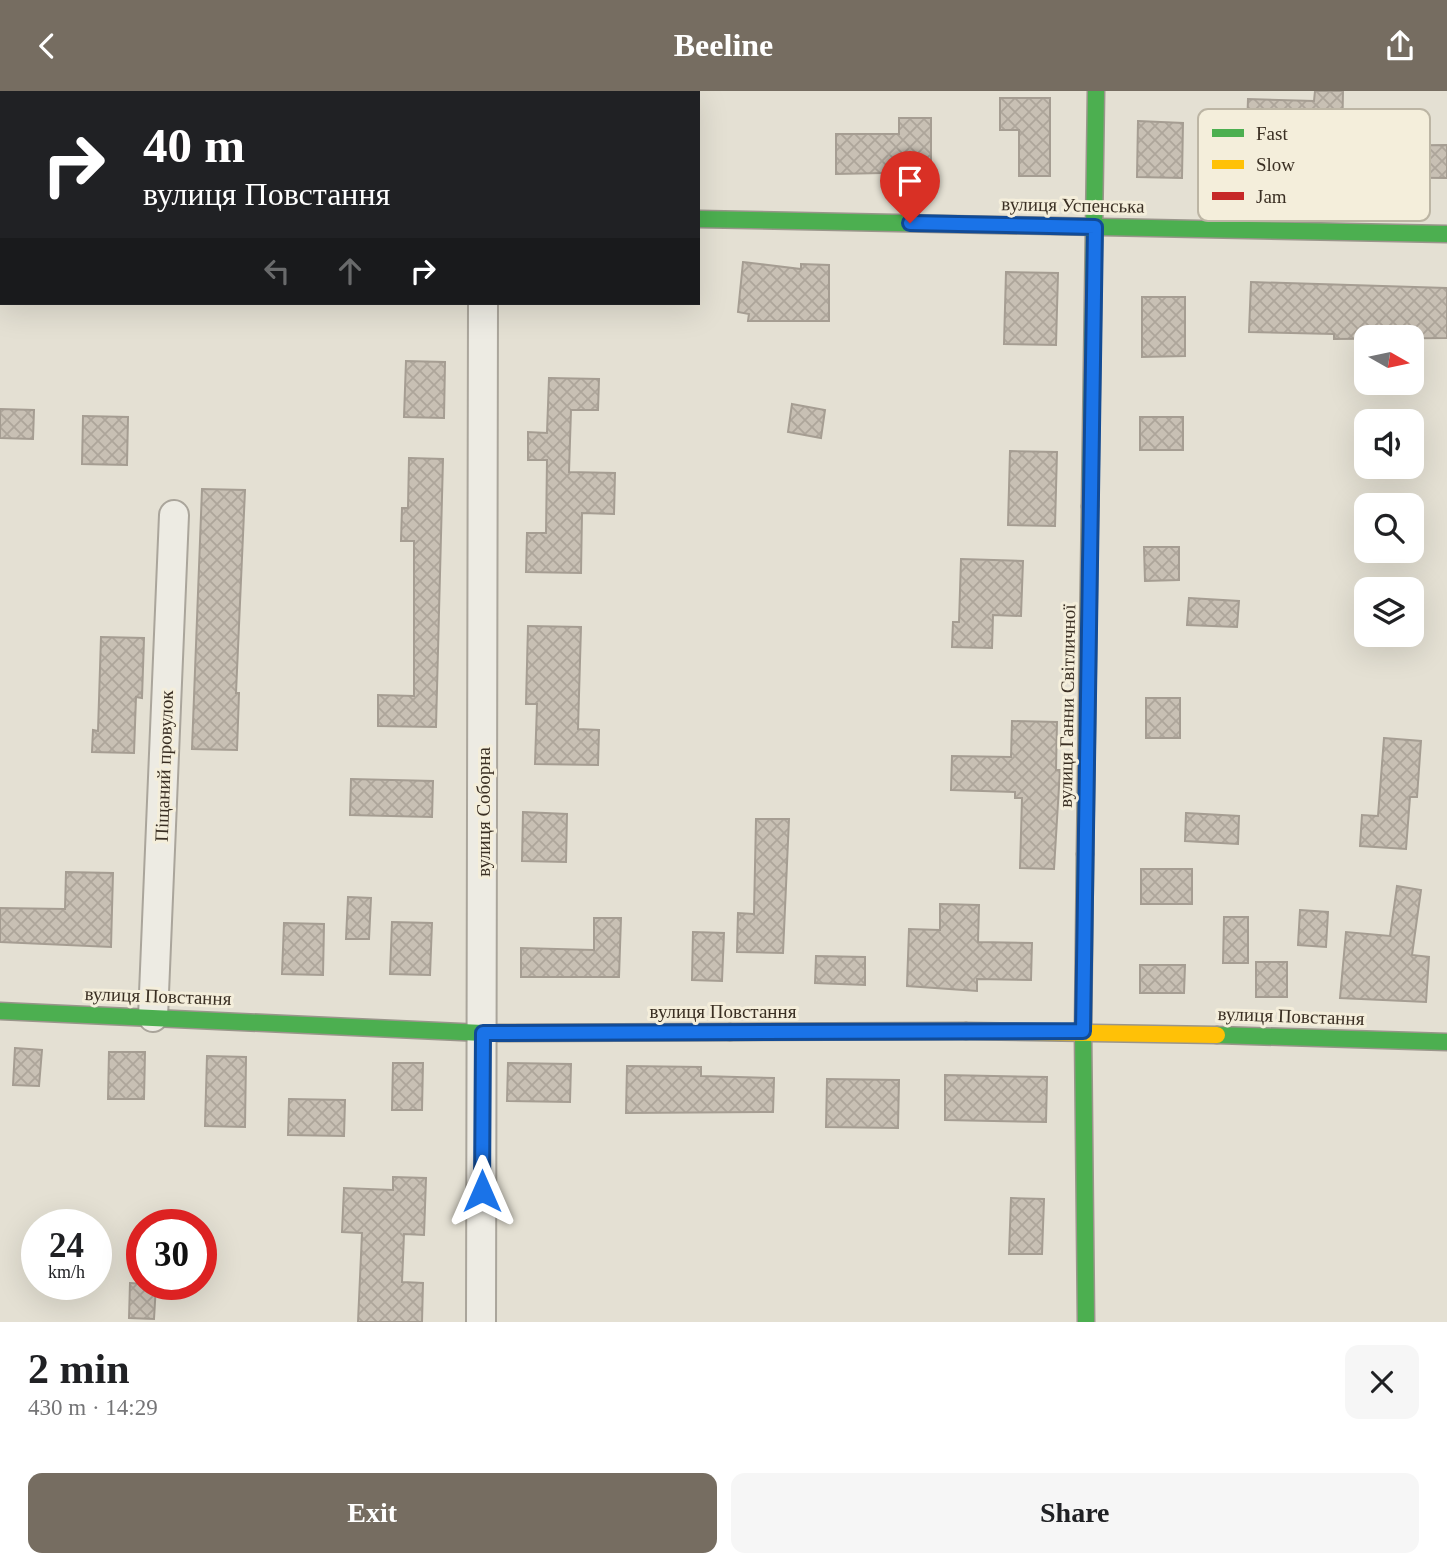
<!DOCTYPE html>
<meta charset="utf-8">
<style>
:root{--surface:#fff;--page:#f6f6f6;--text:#202124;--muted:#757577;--accent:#766d61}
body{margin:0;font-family:Georgia,serif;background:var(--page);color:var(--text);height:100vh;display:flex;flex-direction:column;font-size:26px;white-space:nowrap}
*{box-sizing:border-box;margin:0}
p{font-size:23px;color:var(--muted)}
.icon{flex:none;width:38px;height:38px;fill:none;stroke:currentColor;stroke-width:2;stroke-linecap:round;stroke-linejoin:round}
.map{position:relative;height:1231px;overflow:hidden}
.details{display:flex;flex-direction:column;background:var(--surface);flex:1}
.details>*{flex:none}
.top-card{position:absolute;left:0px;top:0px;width:700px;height:214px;box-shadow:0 7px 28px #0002;background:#202124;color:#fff;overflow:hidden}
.needle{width:46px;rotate:99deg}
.buttons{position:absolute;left:1354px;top:234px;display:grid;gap:14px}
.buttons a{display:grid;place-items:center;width:70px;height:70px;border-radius:14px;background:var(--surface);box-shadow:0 7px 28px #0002;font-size:35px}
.speed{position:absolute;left:21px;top:1118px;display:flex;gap:14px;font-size:35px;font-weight:700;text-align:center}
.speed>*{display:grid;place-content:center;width:91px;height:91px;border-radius:50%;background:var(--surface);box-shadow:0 7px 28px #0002;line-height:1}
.speed small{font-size:18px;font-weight:400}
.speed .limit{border:10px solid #d22;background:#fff;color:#111}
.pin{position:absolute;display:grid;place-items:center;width:60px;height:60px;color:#fff;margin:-72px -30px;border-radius:50% 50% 50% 0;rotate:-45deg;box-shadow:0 0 7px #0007}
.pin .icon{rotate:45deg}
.me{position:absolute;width:77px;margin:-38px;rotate:0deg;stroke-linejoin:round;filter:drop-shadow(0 0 5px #0008)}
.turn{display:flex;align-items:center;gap:24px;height:147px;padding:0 28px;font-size:32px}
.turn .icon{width:91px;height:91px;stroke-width:2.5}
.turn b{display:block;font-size:49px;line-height:60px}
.lanes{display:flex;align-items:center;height:66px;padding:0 28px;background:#0003;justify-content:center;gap:35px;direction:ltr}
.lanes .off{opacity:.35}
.round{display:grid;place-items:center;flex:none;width:74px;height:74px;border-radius:14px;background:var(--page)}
.head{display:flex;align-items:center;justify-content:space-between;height:119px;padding:0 28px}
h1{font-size:42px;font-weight:800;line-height:52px}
.button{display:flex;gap:14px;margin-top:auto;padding:14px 28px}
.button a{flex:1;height:80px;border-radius:14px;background:var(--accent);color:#fff;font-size:28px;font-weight:800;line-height:80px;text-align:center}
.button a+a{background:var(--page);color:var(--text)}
header{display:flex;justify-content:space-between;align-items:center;height:91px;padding:0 28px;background:var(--accent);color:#fff;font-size:32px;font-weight:800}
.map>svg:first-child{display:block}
.building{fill:url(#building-cross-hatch);stroke:#a59d92;stroke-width:2}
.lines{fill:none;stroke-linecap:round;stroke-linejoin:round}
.street-casing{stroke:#aaa59b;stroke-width:32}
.fast-casing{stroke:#9a958b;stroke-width:19}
.slow-casing{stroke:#9a958b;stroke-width:19}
.jam-casing{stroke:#9a958b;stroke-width:19}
.street{stroke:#edebe3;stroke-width:28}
.fast{stroke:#4caf50;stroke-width:16}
.slow{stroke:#ffc107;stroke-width:16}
.jam{stroke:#c62828;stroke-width:16}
.route-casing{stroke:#114b97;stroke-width:18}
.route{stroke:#1a73e8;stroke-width:12}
.labels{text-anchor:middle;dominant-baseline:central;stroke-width:6;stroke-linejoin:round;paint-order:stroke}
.street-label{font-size:19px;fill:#3a2f23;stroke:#f4eedb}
.key{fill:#f4eedb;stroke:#bcb5a4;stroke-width:2}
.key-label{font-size:19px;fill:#3a2f23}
</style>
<header><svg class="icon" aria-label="back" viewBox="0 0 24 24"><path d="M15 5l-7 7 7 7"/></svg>Beeline<svg class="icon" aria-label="share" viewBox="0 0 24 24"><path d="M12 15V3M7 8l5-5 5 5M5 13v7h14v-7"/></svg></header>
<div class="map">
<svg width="1447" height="1231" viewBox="0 0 1447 1231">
<defs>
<pattern id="building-cross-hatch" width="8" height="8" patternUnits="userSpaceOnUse" patternTransform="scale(1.75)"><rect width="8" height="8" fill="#c8c0b4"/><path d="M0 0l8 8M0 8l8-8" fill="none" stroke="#ada59a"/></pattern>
</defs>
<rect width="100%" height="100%" fill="#e4e0d3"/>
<!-- building -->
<g class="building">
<path d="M1315,0H1343L1342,55L1447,54V87L1341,86V92L1311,91L1312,72L1246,70L1248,8L1314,10Z"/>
<path d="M1000,7H1050V85H1019V39H1000Z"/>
<path d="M899,27H931V81L836,83V43H899Z"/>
<path d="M1138,30L1183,32L1182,87L1137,86Z"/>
<path d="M743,171L801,178V173L829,174V230H748L749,223L738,221Z"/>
<path d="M1006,181L1058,182L1056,254L1004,253Z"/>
<path d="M1251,191L1447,197V247L1334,248V243L1249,241Z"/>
<path d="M1142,206H1185V265L1142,266Z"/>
<path d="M406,270L445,271L444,327L404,326Z"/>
<path d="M549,287L599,288L598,319H571L569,381L615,382L614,423L582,422L581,482L526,481L527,442H546L547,369H528V341L547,342Z"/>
<path d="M792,313L825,319L821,347L788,341Z"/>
<path d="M0,318L34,319L33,348L0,347Z"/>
<path d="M83,325L128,326L127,374L82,373Z"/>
<rect x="1140" y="326" width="43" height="33"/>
<path d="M1010,360L1057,361L1055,435L1008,434Z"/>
<path d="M409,367L443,368L436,636L378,635V604L414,605V450H401L402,417H408Z"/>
<path d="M202,398L245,399L236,602H239L237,659L192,658Z"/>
<path d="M1144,456H1179V489L1145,490Z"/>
<path d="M961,468L1023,470L1021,525L993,524L992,557L952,556L953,531H959Z"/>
<path d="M1189,507L1239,510L1237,536L1187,534Z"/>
<path d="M528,535L581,536L578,638L599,639L598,674L535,673L537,613H526Z"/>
<path d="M101,546L144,547L142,607L136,606L134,662L92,661L93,639L98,640Z"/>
<rect x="1146" y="607" width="34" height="40"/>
<path d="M1012,630L1057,631L1056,679H1060L1054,778L1020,777L1022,707H1015V701L951,699L952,665L1011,666Z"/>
<path d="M1384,647L1421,650L1417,706H1410L1406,758L1360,755L1362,724L1378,725Z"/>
<path d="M351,688L433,690L432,726L350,724Z"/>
<path d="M523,721L567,723L566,771L522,770Z"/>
<path d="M1186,722L1239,725L1238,753L1185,750Z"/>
<path d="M756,728H789L783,862L737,861L738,822L754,823Z"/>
<rect x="1141" y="778" width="51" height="35"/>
<path d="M66,781L113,782L111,856L0,851V817L65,818Z"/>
<path d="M1397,795L1421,799L1412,864L1429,866L1426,911L1340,907L1346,841L1390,845Z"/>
<path d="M348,806L371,807L369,848H346Z"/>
<path d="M940,813L979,814L978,851L1032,852L1031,889L977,888V900L907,895L909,838L940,839Z"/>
<path d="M1300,819L1328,821L1326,856L1298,854Z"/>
<path d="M1224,826H1248V872H1223Z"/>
<path d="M594,827H621L619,886H521V857L594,859Z"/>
<path d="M392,831L432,832L430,884L390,883Z"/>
<path d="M284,832L324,833L323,884L282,883Z"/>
<path d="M693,841L724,842L722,890L692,889Z"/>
<path d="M816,865L865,866V894L815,892Z"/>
<rect x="1256" y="871" width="31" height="35"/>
<path d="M1140,874H1185L1184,902H1140Z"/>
<path d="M15,957L42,959L39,995L13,994Z"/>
<path d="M109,961H145L144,1008H108Z"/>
<path d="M207,965L246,966L245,1036L205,1035Z"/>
<path d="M393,972H423L422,1019H392Z"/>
<path d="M508,972L571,973L570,1011L507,1010Z"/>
<path d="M627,975L701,976V985L774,987L773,1021L626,1022Z"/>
<path d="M945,984L1047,986L1046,1031L945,1029Z"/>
<path d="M827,988L899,989L898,1037L826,1036Z"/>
<path d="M289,1008L345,1009L344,1045L288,1044Z"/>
<path d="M393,1086L426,1087L424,1144L404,1143L402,1191L423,1192L422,1231H358L362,1142L342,1141L344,1097L393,1099Z"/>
<path d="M1011,1107L1044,1108L1042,1163H1009Z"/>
<path d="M130,1192L156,1194L154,1228L129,1227Z"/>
</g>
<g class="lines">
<defs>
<g id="street">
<path d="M153,926L174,424"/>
<path d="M481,1231L483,212"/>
</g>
<g id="fast">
<path d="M482,0V2"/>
<path d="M698,128L1447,143"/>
<path d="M1090,415L1096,0"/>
<path d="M1085,763L1083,940L1086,1231"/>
<path d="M0,920L483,942L730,941"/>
<path d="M1217,944L1447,951"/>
</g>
<g id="slow">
<path d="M1085,763L1090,415"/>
<path d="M966,940L1217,944"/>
</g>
<g id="jam">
<path d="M0,104H2"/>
<path d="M730,941L966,940"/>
</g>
</defs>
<!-- street casing -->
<use href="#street" class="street-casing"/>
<!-- fast casing -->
<use href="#fast" class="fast-casing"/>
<!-- slow casing -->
<use href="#slow" class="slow-casing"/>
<!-- jam casing -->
<use href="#jam" class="jam-casing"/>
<!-- street -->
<use href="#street" class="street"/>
<!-- fast -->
<use href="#fast" class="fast"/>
<!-- slow -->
<use href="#slow" class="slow"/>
<!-- jam -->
<use href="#jam" class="jam"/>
</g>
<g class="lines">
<defs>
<path id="route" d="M482,1100L483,942L1083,940L1095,136L910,132"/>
</defs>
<!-- route casing -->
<use href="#route" class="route-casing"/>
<!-- route -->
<use href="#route" class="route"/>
</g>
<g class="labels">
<!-- street labels -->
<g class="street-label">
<text transform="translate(1073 114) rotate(1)">вулиця Успенська</text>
<text transform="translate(1067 615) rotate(-89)">вулиця Ганни Світличної</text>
<text transform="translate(164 675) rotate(-88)">Піщаний провулок</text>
<text transform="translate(483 721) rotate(-90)">вулиця Соборна</text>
<text transform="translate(158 905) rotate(2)">вулиця Повстання</text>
<text x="723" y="920">вулиця Повстання</text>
<text transform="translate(1291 925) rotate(2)">вулиця Повстання</text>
</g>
</g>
<!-- legend -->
<rect x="1198" y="18" width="232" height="112" rx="10" class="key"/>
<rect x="1212" y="38" width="32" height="8" fill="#4caf50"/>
<rect x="1212" y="69" width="32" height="9" fill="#ffc107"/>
<rect x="1212" y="101" width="32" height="8" fill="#c62828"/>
<g class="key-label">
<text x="1256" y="49">Fast</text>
<text x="1256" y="80">Slow</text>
<text x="1256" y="112">Jam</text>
</g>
</svg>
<div class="buttons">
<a><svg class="needle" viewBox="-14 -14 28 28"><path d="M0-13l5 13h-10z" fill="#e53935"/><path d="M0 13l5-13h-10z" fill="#757577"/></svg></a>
<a><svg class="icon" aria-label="sound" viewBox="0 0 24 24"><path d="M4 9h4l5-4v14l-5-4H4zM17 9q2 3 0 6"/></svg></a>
<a><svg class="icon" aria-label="search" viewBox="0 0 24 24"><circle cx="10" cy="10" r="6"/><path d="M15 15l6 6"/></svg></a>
<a><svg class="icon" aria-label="layers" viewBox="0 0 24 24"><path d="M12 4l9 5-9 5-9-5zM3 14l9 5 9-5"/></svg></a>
</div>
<div class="speed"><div>24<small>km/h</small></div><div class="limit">30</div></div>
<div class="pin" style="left:910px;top:132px;background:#d93025"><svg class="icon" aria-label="arrive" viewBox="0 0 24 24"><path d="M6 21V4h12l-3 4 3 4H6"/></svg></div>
<svg class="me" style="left:482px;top:1100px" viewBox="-20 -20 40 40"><path d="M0-17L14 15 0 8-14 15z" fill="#1a73e8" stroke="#fff" stroke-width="4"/></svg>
<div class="top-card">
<div class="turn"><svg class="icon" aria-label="right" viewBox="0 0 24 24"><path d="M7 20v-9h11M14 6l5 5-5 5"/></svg><div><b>40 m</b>вулиця Повстання</div></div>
<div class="lanes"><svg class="icon off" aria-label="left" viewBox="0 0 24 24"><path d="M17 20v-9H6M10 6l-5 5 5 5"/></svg><svg class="icon off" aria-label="ahead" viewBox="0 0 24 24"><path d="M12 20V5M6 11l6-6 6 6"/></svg><svg class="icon" aria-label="right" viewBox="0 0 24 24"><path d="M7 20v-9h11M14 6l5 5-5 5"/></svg></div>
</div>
</div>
<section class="details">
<div class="head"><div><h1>2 min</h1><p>430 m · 14:29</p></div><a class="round"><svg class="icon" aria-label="close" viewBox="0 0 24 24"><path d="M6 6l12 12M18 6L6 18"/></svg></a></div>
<div class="button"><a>Exit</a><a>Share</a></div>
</section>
